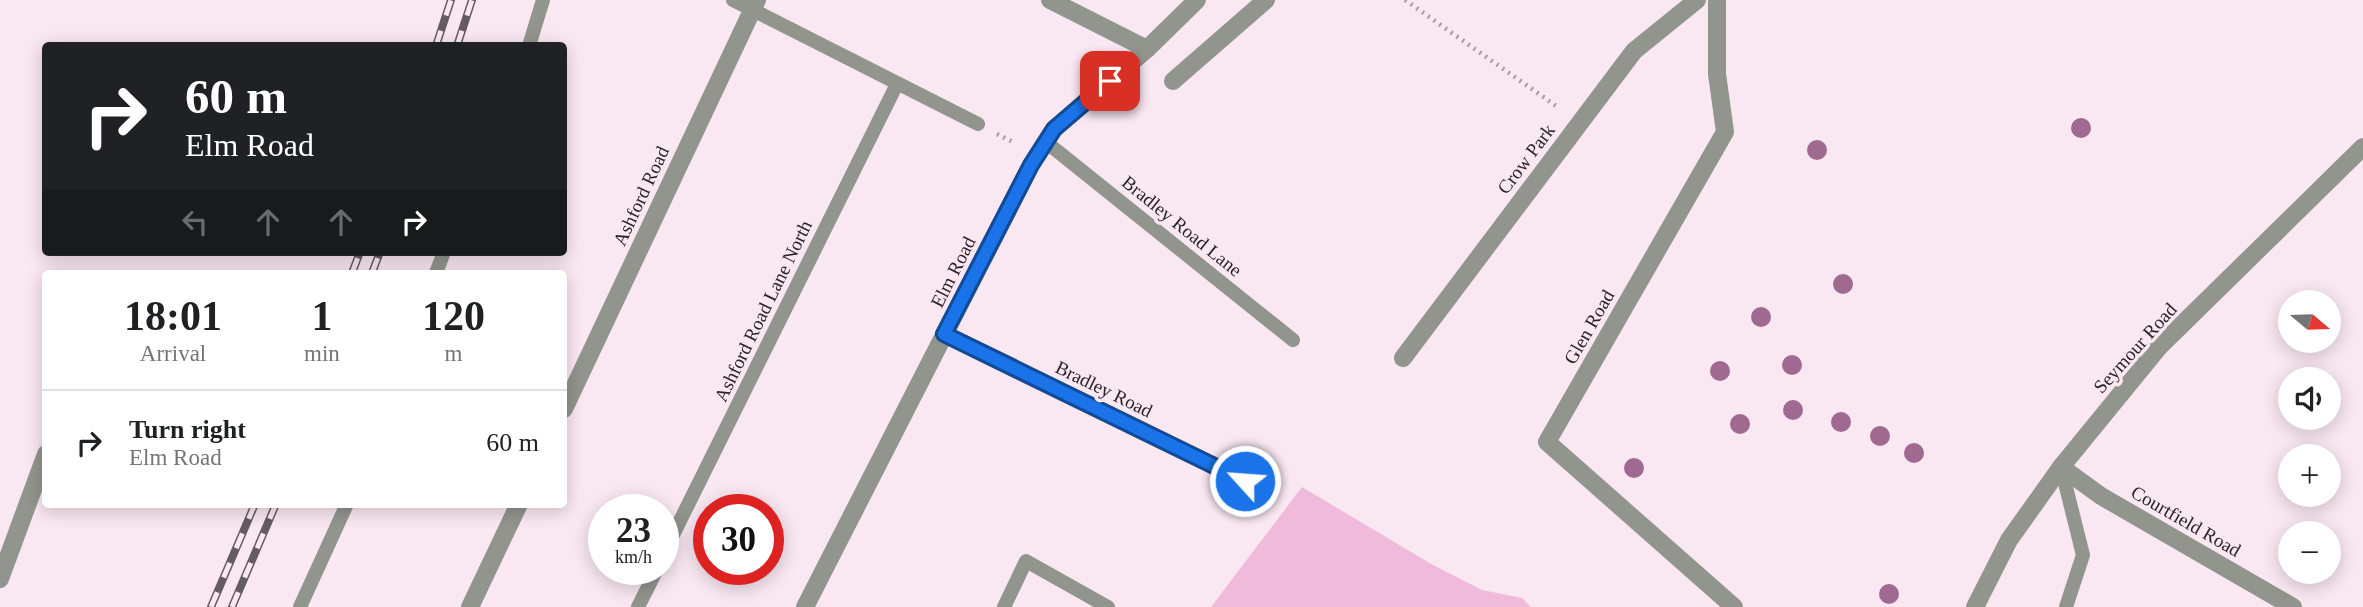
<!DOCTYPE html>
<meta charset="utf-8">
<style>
:root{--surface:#fff;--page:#f6f6f6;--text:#202124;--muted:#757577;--line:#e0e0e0}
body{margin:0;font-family:Georgia,serif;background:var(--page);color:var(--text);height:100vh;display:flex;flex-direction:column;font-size:26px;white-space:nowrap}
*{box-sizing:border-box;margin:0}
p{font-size:23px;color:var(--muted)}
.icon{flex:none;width:38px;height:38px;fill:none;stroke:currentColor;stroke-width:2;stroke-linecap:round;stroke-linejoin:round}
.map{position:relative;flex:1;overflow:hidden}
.drawer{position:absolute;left:42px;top:270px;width:525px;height:238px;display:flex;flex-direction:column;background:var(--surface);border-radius:7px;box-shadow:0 4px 18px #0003}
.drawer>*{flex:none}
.guide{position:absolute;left:42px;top:42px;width:525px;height:214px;border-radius:7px;box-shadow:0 4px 18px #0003;background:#202124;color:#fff;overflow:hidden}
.needle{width:46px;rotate:109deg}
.fabs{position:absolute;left:2278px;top:290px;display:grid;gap:14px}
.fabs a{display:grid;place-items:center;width:63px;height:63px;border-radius:50%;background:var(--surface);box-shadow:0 4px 18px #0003;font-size:35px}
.speed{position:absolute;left:588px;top:494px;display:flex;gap:14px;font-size:35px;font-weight:700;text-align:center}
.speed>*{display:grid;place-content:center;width:91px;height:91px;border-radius:50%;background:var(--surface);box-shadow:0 4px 18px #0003;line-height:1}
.speed small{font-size:18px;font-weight:400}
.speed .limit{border:10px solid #d22;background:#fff;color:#111}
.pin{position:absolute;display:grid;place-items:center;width:60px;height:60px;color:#fff;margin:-30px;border-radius:14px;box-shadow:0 4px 10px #0006}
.me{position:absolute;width:77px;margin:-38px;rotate:296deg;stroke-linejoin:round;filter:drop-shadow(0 0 5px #0008)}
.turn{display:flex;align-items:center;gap:24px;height:147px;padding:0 28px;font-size:32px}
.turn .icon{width:91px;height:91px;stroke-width:2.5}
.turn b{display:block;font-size:49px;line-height:60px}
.lanes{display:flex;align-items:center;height:66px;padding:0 28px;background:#0003;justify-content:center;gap:35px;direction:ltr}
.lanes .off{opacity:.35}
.eta{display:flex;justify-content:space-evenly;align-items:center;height:119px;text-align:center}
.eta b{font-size:42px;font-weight:600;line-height:49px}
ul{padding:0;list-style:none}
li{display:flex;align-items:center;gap:21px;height:105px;padding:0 28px;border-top:2px solid var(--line)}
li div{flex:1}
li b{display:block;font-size:26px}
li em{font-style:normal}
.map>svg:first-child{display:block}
.green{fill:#f0bbda}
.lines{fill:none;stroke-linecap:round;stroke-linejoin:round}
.path{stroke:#a79aa1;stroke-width:4.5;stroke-dasharray:2 5;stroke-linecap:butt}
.service{stroke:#91958e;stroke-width:14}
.minor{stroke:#91958e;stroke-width:18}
.rail-casing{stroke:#655b60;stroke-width:8}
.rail{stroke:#f9e7f1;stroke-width:5;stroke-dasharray:16;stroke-linecap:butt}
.tree{fill:#a06990}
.route-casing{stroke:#114b97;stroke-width:18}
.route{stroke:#1a73e8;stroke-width:12}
.labels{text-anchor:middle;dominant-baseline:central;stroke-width:7;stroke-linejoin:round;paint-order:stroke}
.street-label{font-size:19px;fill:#2a2427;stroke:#f9e7f1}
</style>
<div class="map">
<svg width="2363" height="607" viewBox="0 0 2363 607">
<rect width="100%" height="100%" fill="#f9e7f1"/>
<!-- green -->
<path class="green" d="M1302,487L1433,565L1482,590L1522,598L1531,607H1211Z"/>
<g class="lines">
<!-- path -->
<g class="path">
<path d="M1405,0L1559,108"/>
<path d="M997,134L1015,143"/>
</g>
<!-- service -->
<g class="service">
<path d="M733,0L978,124"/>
<path d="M529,46L543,0"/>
<path d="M1046,142L1293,340"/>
<path d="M436,273L444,252"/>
<path d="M2061,467L2083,555L2066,607"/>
<path d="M663,555L897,84"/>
<path d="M300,607L347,504"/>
<path d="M638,607L657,569"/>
<path d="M1004,607L1026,561L1108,607"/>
</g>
<!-- minor -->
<g class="minor">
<path d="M1050,0L1147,49"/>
<path d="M1717,0V74L1725,132L1547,442L1734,607"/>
<path d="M1173,81L1266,0"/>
<path d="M944,334L1245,481"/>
<path d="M1403,358L1634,51L1697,0"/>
<path d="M564,409L757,0"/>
<path d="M2061,467L2101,496L2293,607"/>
<path d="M0,579L46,454"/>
<path d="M470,607L519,504"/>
<path d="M805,607L1031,165L1054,129L1147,49L1197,0"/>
<path d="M1975,607L2009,540L2061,467L2159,347L2363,147"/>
</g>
<defs>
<g id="rail">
<path d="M436,46L451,0"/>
<path d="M457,46L472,0"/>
<path d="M352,273L360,252"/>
<path d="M372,273L380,252"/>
<path d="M211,607L255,504"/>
<path d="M232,607L276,504"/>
</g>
</defs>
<!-- rail casing -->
<use href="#rail" class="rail-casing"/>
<!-- rail -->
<use href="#rail" class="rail"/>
</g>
<!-- trees -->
<g class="tree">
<circle cx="2081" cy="128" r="10"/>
<circle cx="1817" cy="150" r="10"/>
<circle cx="1843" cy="284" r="10"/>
<circle cx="1761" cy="317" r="10"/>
<circle cx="1792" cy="365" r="10"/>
<circle cx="1720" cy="371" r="10"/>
<circle cx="1793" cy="410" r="10"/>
<circle cx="1841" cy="422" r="10"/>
<circle cx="1740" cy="424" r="10"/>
<circle cx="1880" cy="436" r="10"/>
<circle cx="1914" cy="453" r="10"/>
<circle cx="1634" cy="468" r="10"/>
<circle cx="1889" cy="594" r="10"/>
</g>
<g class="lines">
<defs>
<path id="route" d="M1110,81L1054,129L1031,165L944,334L1245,481"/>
</defs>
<!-- route casing -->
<use href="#route" class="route-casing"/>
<!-- route -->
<use href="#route" class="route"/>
</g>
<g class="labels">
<!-- street labels -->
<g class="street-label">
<text transform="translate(1526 159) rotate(-53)">Crow Park</text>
<text transform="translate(641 196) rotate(-65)">Ashford Road</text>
<text transform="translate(1182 226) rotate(39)">Bradley Road Lane</text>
<text transform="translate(953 272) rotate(-63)">Elm Road</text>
<text transform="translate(763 311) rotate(-64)">Ashford Road Lane North</text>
<text transform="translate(1589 327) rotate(-60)">Glen Road</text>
<text transform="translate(2135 348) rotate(-48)">Seymour Road</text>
<text transform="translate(1104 389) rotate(26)">Bradley Road</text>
<text transform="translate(2186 521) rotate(30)">Courtfield Road</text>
</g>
</g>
</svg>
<div class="fabs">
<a><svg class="needle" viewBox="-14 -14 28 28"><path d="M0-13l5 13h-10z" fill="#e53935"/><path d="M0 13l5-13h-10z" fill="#757577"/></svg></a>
<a><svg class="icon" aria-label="sound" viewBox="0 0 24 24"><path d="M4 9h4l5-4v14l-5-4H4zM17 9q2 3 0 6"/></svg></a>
<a>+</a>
<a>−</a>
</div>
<div class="speed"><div>23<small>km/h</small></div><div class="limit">30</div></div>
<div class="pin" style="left:1110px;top:81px;background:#d93025"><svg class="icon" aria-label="arrive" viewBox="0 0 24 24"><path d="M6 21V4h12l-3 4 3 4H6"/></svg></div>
<svg class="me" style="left:1245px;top:481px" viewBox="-20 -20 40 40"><circle r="17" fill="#1a73e8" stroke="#fff" stroke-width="3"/><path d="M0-11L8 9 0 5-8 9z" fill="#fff"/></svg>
<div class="guide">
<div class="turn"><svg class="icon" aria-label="right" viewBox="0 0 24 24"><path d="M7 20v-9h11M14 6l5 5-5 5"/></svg><div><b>60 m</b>Elm Road</div></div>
<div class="lanes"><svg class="icon off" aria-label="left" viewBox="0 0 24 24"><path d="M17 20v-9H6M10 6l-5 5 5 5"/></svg><svg class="icon off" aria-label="ahead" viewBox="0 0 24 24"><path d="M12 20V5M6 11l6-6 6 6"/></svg><svg class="icon off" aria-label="ahead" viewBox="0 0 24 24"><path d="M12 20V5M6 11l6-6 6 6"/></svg><svg class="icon" aria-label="right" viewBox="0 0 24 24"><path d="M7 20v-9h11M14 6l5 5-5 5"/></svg></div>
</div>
<section class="drawer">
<div class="eta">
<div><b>18:01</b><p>Arrival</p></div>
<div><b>1</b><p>min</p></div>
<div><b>120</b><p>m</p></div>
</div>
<ul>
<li><svg class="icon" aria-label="right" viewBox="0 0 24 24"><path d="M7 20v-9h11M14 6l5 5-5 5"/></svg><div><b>Turn right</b><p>Elm Road</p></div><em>60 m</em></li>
</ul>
</section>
</div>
